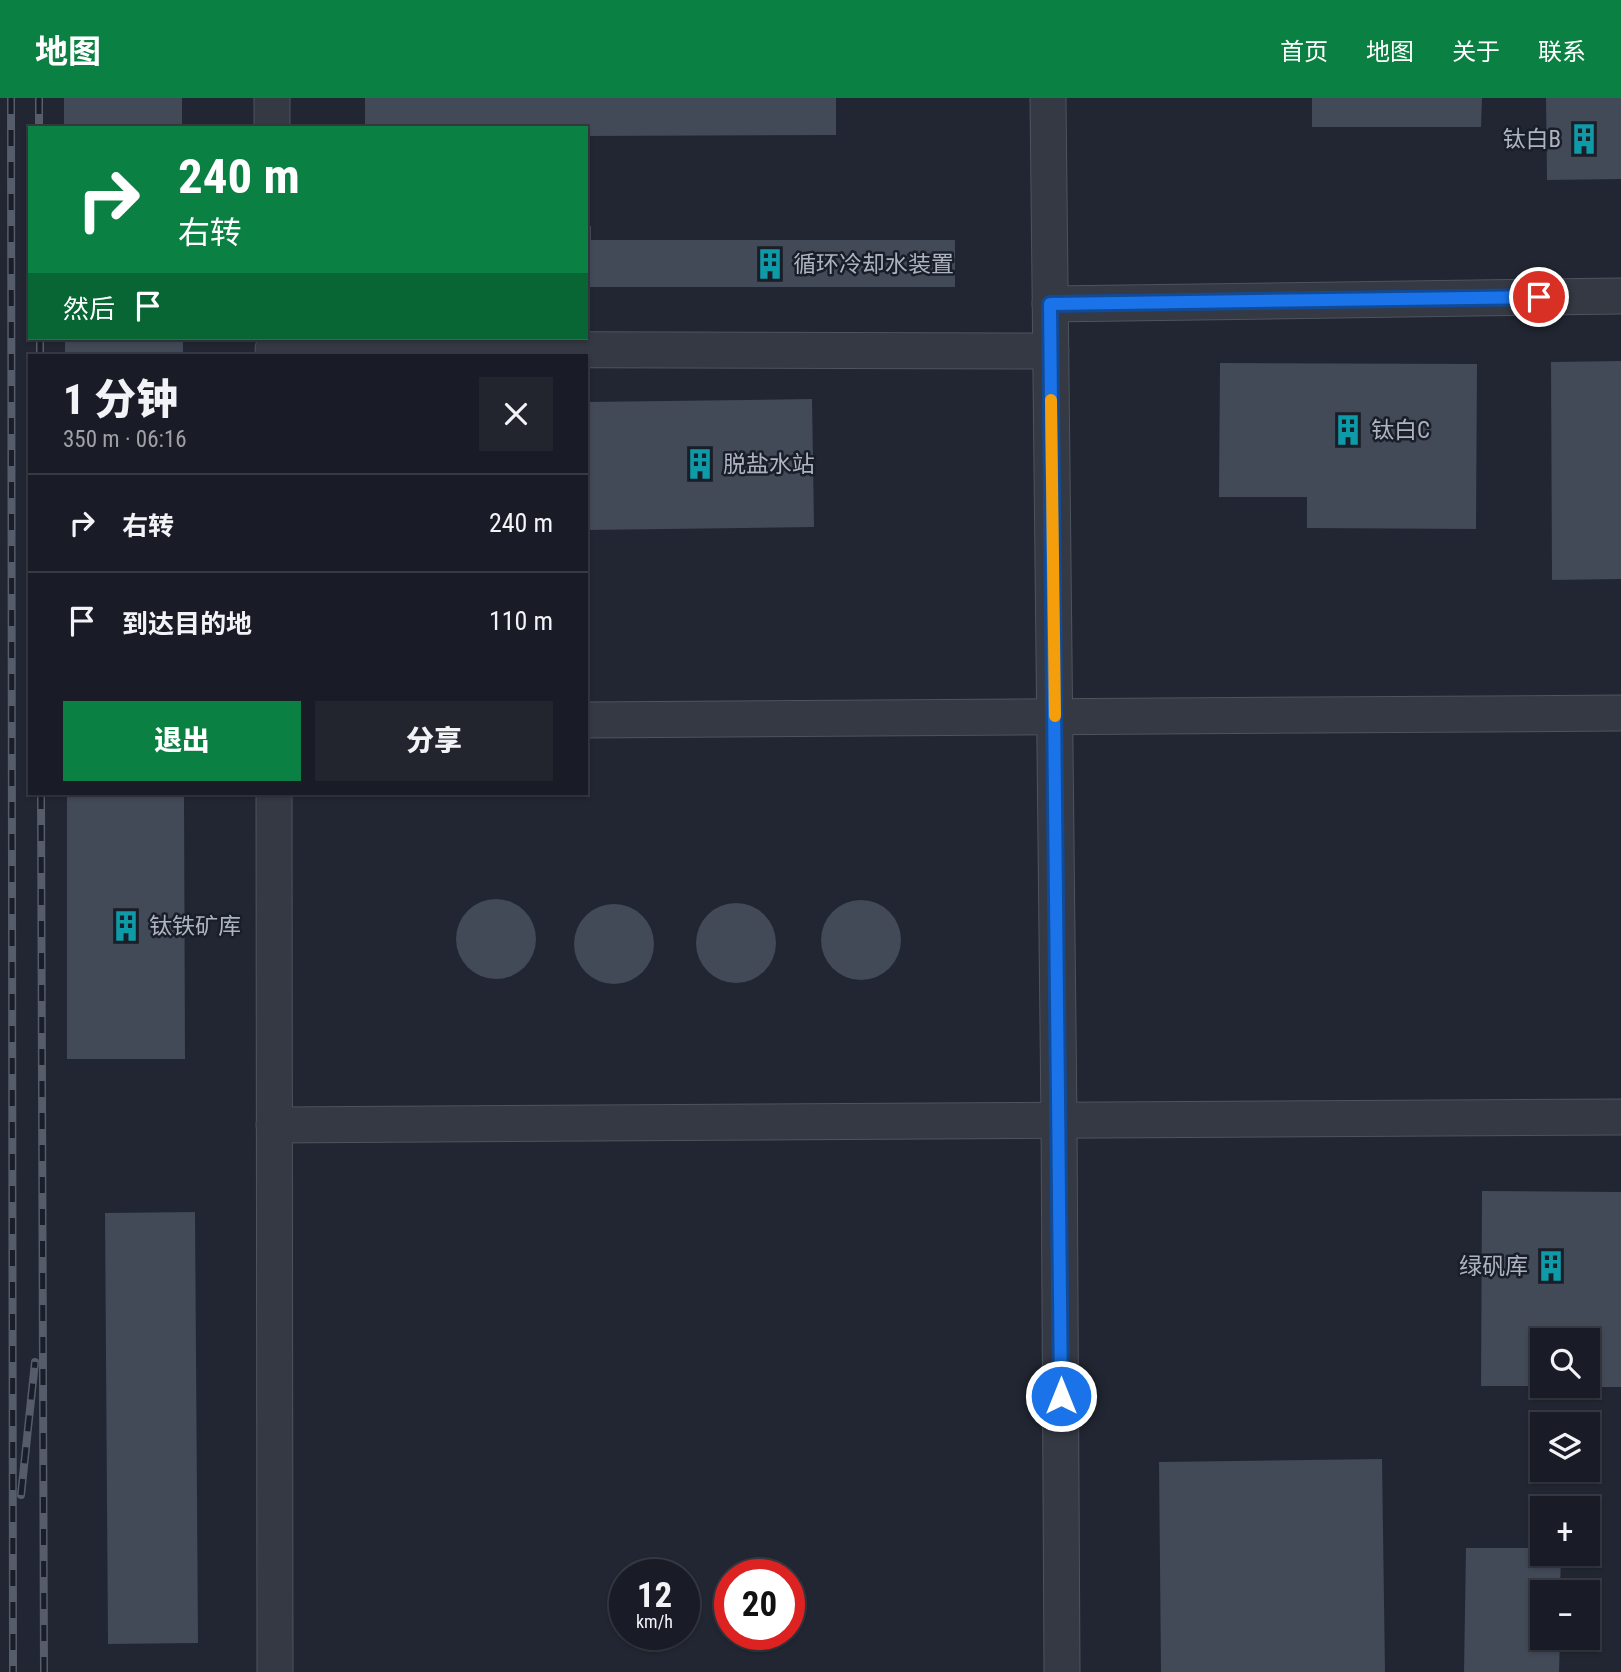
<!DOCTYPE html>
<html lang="zh">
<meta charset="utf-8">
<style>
:root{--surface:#191c26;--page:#22252e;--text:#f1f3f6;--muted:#9fa1a7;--line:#373a43;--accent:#0b8043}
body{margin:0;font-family:"Roboto Condensed","Noto Sans SC",sans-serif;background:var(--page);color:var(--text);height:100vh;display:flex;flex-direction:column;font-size:26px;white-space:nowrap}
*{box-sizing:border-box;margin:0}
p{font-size:23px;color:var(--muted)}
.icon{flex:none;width:38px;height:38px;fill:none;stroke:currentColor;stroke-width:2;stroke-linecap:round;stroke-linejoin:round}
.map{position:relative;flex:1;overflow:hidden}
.drawer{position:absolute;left:28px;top:256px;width:560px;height:441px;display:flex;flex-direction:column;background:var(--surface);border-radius:0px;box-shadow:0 2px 5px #0004,0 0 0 2px var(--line)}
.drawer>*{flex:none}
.top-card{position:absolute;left:28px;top:28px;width:560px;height:214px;border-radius:0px;box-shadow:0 2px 5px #0004,0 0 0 2px var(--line);background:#0b8043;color:#fff;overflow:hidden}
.controls{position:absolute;left:1530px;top:1230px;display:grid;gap:14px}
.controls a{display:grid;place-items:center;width:70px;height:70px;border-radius:0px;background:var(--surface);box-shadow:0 2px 5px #0004,0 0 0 2px var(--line);font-size:35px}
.speed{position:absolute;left:609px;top:1461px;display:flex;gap:14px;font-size:35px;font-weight:700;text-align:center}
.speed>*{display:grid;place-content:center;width:91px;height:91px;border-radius:50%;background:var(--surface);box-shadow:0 2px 5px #0004,0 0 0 2px var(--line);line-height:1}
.speed small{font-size:18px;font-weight:400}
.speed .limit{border:10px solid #d22;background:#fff;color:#111}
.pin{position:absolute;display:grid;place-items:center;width:60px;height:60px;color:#fff;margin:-30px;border:4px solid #fff;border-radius:50%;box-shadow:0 2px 7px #0007}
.me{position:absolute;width:77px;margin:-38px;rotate:0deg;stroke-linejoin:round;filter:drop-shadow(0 0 5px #0008)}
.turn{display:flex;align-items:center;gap:24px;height:147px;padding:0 35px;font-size:32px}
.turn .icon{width:91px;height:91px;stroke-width:2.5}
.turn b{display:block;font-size:49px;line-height:60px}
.then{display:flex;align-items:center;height:66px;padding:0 35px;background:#0003;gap:14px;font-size:26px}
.round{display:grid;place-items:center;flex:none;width:74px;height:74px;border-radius:0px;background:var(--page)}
.head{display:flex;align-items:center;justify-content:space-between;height:119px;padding:0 35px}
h1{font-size:42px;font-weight:800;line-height:52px}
.action{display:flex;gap:14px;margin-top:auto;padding:14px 35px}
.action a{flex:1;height:80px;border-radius:0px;background:var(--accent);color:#fff;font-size:28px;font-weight:800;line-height:80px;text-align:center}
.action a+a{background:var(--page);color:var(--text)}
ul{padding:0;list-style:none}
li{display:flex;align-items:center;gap:21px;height:98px;padding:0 35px;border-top:2px solid var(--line)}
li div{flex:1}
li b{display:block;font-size:26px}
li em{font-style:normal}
header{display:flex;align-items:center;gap:42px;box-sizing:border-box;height:98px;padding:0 35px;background:var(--accent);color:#fff}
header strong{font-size:33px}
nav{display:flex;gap:38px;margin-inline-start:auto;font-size:24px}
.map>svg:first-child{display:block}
.building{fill:#424957}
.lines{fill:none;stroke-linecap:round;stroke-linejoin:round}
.minor-casing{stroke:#4e535e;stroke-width:37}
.minor{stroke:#343943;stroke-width:35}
.rail-casing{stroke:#565c6a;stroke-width:8}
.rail{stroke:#191e28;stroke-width:5;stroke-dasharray:16;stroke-linecap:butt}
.route-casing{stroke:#114b97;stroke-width:18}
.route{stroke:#1a73e8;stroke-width:12}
.slow{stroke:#f59e0b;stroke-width:12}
.labels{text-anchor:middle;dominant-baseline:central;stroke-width:5;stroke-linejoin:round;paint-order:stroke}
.poi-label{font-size:23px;fill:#adb3c0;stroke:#191e28;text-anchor:start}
</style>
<header>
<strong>地图</strong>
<nav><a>首页</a><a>地图</a><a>关于</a><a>联系</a></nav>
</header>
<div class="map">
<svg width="1621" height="1574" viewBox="0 0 1621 1574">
<rect width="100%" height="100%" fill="#212632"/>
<!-- building -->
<g class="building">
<rect x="64" y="0" width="118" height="30"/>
<path d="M365,0H836V37L586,38V30H365Z"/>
<path d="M1312,0H1482L1481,29H1312Z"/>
<path d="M1546,0H1621V81L1547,82Z"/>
<path d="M586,128H591V142H955V189H586Z"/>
<rect x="65" y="240" width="118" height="17"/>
<path d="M1621,263V481L1552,482L1551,264Z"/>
<path d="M1220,265L1477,266L1476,431L1307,430V399H1219Z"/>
<path d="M812,301L814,429L586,432V304Z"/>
<path d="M67,695H184L185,961H67Z"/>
<circle cx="496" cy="841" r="40"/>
<circle cx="861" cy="842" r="40"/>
<circle cx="736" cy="845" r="40"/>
<circle cx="614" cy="846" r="40"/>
<path d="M1482,1093L1621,1094V1289H1587V1242H1542V1288H1481Z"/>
<path d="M195,1114L198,1545L108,1546L105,1115Z"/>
<path d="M1382,1361L1385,1574H1161L1159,1364Z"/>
<path d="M1466,1450H1542V1456H1561L1560,1494H1542V1540H1560L1559,1574H1464Z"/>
</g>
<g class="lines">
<defs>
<g id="minor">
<path d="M272,0V30"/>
<path d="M1048,0L1059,1022L1062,1574"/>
<path d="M1050,206L1621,198"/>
<path d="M273,251L1051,253"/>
<path d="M586,622L1621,615"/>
<path d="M274,695L275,1574"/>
<path d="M274,1027L1621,1019"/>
</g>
</defs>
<!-- minor casing -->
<use href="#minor" class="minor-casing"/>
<!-- minor -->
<use href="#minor" class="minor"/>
<defs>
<g id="rail">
<path d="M11,0L13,1574"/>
<path d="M39,0V30"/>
<path d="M40,240V257"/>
<path d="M41,695L44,1574"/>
<path d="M21,1397L35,1264"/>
</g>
</defs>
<!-- rail casing -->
<use href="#rail" class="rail-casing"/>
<!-- rail -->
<use href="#rail" class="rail"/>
</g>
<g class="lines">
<defs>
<path id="route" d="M1061,1298L1050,206L1539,199"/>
</defs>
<!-- route casing -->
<use href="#route" class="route-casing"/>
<!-- route -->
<use href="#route" class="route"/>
<!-- slow -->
<path class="slow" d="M1051,302L1055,618"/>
</g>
<!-- icons -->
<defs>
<symbol id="building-bare" viewBox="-9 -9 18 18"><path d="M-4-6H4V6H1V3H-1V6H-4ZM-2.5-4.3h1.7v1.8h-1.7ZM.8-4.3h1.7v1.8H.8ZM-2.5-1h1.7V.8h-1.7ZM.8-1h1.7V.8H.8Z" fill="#0f9aa8" stroke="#191e28" stroke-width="2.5" paint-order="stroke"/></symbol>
</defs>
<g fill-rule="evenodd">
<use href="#building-bare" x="1562" y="19" width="44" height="44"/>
<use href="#building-bare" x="748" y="144" width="44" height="44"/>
<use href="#building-bare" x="1326" y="310" width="44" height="44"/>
<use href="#building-bare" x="678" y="344" width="44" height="44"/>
<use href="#building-bare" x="104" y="806" width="44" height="44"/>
<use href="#building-bare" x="1529" y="1146" width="44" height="44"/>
</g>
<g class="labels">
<!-- poi labels -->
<g class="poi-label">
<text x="1561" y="41" text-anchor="end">钛白B</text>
<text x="793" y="166">循环冷却水装置</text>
<text x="1371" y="332">钛白C</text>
<text x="723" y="366">脱盐水站</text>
<text x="149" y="828">钛铁矿库</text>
<text x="1528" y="1168" text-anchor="end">绿矾库</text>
</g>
</g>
</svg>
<div class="controls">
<a><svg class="icon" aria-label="search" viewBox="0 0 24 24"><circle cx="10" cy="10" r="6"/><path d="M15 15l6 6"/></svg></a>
<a><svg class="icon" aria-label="layers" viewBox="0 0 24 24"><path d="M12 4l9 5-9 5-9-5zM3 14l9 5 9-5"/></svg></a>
<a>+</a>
<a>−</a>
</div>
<div class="speed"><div>12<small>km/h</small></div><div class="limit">20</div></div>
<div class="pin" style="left:1539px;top:199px;background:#d93025"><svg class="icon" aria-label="arrive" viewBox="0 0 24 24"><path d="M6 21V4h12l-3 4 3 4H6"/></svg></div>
<svg class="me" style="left:1061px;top:1298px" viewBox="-20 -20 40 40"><circle r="17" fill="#1a73e8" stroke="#fff" stroke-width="3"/><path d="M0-11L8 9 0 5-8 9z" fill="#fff"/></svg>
<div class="top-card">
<div class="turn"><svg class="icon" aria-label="right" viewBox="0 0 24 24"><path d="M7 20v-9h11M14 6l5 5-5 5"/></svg><div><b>240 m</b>右转</div></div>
<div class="then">然后<svg class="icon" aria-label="arrive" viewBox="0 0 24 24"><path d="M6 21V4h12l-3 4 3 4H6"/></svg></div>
</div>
<section class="drawer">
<div class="head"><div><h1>1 分钟</h1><p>350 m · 06:16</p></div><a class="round"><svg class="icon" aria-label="close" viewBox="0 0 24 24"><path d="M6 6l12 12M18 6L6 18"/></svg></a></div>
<ul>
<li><svg class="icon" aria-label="right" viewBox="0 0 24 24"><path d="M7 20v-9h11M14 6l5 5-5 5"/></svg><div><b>右转</b></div><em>240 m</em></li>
<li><svg class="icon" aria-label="arrive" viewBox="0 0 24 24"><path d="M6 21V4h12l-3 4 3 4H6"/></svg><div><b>到达目的地</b></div><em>110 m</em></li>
</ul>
<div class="action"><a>退出</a><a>分享</a></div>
</section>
</div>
